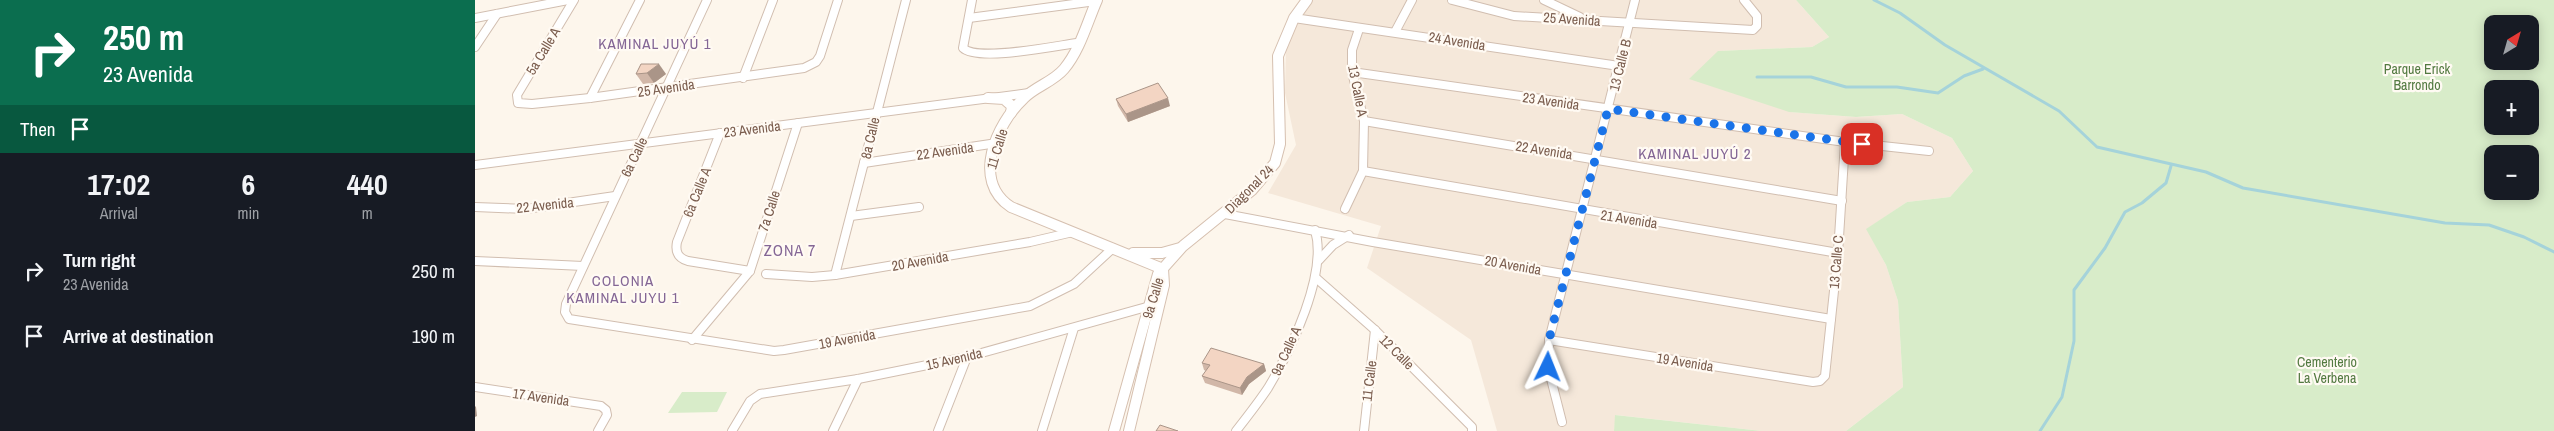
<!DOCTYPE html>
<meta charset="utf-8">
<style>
:root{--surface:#171b24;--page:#20242c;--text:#f1f3f6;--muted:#9ea1a6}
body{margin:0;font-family:"Archivo Narrow",sans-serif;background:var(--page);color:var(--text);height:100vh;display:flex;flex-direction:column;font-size:19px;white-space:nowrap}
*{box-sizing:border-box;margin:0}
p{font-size:16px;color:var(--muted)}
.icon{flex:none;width:28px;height:28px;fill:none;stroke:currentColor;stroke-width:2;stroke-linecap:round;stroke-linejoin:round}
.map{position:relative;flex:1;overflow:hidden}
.details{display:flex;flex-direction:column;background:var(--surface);width:475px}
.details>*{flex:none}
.guide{background:#0b6e4f;color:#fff;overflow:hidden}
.needle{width:32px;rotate:37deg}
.tools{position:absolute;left:2009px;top:15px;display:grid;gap:10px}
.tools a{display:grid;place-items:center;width:55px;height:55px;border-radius:10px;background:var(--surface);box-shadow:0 2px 12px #0003;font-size:25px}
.pin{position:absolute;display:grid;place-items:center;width:42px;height:42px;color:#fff;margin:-21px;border-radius:10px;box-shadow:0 2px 8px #0006}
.me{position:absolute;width:55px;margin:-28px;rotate:2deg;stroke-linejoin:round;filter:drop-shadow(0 0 4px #0008)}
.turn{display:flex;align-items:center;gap:18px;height:105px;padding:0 20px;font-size:22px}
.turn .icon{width:65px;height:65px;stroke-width:2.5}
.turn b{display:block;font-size:35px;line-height:42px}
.then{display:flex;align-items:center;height:48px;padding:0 20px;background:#0003;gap:10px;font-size:19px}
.eta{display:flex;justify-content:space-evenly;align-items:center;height:85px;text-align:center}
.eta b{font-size:30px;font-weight:700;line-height:35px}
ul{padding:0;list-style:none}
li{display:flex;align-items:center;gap:15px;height:65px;padding:0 20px}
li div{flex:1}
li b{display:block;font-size:19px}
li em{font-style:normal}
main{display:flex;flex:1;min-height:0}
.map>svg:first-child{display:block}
.residential{fill:#f5e8da}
.green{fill:#d8ecc9;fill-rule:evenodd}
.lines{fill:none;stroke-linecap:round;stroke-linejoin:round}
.stream{stroke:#a5d3da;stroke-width:3}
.street-casing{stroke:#d1beb0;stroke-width:10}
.secondary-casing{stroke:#d6c0b0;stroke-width:12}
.street{stroke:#fff;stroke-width:8}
.secondary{stroke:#fff;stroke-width:10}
.wall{fill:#d1b7a8}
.shaded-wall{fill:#aa9588}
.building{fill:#f3d5c3;stroke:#aa9588}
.route{stroke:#1a73e8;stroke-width:9;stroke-dasharray:0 16.2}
.labels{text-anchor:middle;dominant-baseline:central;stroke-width:4.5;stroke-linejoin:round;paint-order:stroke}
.street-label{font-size:14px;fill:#7a5c4d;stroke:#fffaf3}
.park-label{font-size:14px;fill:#537a41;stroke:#fffaf3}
.neighbourhood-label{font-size:15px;letter-spacing:1px;fill:#846695;stroke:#fffaf3}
.quarter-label{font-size:16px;letter-spacing:1px;fill:#846695;stroke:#fffaf3}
</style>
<main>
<section class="details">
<div class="guide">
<div class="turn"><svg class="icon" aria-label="right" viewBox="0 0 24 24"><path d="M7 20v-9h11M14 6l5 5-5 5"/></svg><div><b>250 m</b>23 Avenida</div></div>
<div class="then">Then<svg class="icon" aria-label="arrive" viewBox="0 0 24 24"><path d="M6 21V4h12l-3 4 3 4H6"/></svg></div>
</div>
<div class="eta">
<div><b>17:02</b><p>Arrival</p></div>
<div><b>6</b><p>min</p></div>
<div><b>440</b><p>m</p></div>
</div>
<ul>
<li><svg class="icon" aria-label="right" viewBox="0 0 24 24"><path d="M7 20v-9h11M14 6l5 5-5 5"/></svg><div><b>Turn right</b><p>23 Avenida</p></div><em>250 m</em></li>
<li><svg class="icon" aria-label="arrive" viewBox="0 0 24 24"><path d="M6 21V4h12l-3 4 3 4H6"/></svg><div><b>Arrive at destination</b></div><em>190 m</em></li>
</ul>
</section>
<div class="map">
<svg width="2079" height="431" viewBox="0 0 2079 431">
<rect width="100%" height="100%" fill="#fdf6ec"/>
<!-- residential -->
<path class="residential" d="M834,0H1321L1354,37L1337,47L1243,51L1315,112L1381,117L1427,114L1477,138L1498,171L1475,197L1432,202L1392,229L1411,265L1423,301L1428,387L1371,431H1287L1141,415L1139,431H1022L996,340L892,268L906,226L793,193L821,145L810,93L811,44Z"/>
<!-- green -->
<g class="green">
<path d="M1321,0H2079V431H1371L1428,387L1423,301L1411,265L1391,229L1432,202L1475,197L1498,171L1477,138L1427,114L1381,117L1314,112L1214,79L1243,51L1337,47L1354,37ZM2018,24H2055V61H2018ZM2018,89H2055V126H2018ZM2018,154H2055V191H2018Z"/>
<path d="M207,392H252L242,412L193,413Z"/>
<path d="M1140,415L1287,431H1139Z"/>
</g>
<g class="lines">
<!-- stream -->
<g class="stream">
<path d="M1399,0L1425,13L1470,45L1584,111L1622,147L1731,172L1768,188L1970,223L2014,225L2049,237L2079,252"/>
<path d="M1282,77H1336L1371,87H1422L1463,93L1489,76L1508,69"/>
<path d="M1565,431L1587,397L1599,341V290L1630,248L1650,212L1667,203L1691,183L1696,166"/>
</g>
<defs>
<g id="street">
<path d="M99,0L42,95L43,103L57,104L115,98L329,68L341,62L345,56L363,0"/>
<path d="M232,0L91,304L90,312L94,319L299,351L309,350L555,306L599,284L638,248"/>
<path d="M497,0L488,48C502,62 580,46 602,43"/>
<path d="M977,0L1039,16L1278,30L1282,26V16L1269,0"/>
<path d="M1069,0L1105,17"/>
<path d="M0,18L93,0"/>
<path d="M494,18L621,1"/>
<path d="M819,18L1144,66"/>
<path d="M920,32L937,0"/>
<path d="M0,47L22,14"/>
<path d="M877,72L1370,142L1454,151"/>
<path d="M268,78L298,0"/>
<path d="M115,98L165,0"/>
<path d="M889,121L1367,201"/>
<path d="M245,133L202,242C200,252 203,258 213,261L275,271"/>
<path d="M389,163L522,143"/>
<path d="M0,165L554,93"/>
<path d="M888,171L1363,253"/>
<path d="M0,207L51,209L140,196"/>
<path d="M870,209L888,171L889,121L877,72V50L884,29"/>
<path d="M750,214L898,242L1356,319"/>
<path d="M376,216L444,207"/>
<path d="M844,260L858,245L874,235"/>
<path d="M0,261L108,266"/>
<path d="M291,274L337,277L360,275L555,242L598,232"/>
<path d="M360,275L431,0"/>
<path d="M841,278L900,330L997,427V431"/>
<path d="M217,340L275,271L323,123"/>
<path d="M1074,340L1338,382L1345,381L1350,376L1363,253L1370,142"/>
<path d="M0,387L126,406L131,410L132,415L123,431"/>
<path d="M1087,422L1073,367L1074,340L1160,0"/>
<path d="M257,431L275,401L285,394L383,379L492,357L675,306"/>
<path d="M358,431L383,379"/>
<path d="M463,431L492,357"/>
<path d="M567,431L599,328"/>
<path d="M761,431C772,417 783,403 793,388C816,350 853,274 840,230"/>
<path d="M889,431L900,330"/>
</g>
<g id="secondary">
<path d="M622,0C612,23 605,50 589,69C578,82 561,86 549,98C521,124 496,181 536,207L688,269"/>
<path d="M513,98L529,99L537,106L536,113"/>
<path d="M658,253H687L705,248"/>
<path d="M639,431L683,274L708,246L777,190L800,163L805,144L803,56L819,18L832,0"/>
<path d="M654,431L689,285L688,269"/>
</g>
</defs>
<!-- street casing -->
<use href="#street" class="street-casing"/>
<!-- secondary casing -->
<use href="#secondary" class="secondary-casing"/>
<!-- street -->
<use href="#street" class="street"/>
<!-- secondary -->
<use href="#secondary" class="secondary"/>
</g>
<!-- wall -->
<g class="wall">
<path d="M166,64L191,74L179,83L168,84L161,74Z"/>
<path d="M641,99L695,106L653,122L643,106Z"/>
<path d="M727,363L789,364L791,371L774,384L767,395L730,383L727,376L731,371L729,370Z"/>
</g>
<!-- shaded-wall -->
<g class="shaded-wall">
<path d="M184,64L191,74L179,83L172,73Z"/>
<path d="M693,98L695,106L653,122L651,114Z"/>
<path d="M789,364L791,371L774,384L767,395L765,388L772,377Z"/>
<path d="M0,406L1,407L2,416L0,417Z"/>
</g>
<!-- building -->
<g class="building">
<path d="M166,64H184L172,73L161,74Z"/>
<path d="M683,83L693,98L651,114L641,99Z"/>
<path d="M736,348L789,364L772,377L765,388L727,376L735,365L727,363Z"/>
<path d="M685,425L703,431H681Z"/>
</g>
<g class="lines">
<!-- route -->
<path class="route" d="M1073,367L1074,340L1133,109L1387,144"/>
</g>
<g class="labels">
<!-- street labels -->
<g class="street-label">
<text transform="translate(1097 19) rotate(4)">25 Avenida</text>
<text transform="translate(982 41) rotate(9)">24 Avenida</text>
<text transform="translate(68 51) rotate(-59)">5a Calle A</text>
<text transform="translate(1145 65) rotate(-76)">13 Calle B</text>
<text transform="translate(191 88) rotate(-8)">25 Avenida</text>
<text transform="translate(883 91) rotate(79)">13 Calle A</text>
<text transform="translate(1076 101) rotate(8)">23 Avenida</text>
<text transform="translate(277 129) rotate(-7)">23 Avenida</text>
<text transform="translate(395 138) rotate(-77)">8a Calle</text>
<text transform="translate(522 149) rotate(-73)">11 Calle</text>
<text transform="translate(1069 150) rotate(9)">22 Avenida</text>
<text transform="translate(470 151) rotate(-8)">22 Avenida</text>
<text transform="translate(159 157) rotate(-64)">6a Calle</text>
<text transform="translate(774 189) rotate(-45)">Diagonal 24</text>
<text transform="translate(222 192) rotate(-68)">6a Calle A</text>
<text transform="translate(70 205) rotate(-6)">22 Avenida</text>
<text transform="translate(294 211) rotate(-72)">7a Calle</text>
<text transform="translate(1154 219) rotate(9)">21 Avenida</text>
<text transform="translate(445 261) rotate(-10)">20 Avenida</text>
<text transform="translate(1361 262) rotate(-85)">13 Calle C</text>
<text transform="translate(1038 265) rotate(10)">20 Avenida</text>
<text transform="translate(678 298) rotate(-73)">9a Calle</text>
<text transform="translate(372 339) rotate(-10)">19 Avenida</text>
<text transform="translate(811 351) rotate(-65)">9a Calle A</text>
<text transform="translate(922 352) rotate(45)">12 Calle</text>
<text transform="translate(479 359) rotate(-13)">15 Avenida</text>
<text transform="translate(1210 362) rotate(9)">19 Avenida</text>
<text transform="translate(894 381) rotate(-83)">11 Calle</text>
<text transform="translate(66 397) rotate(8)">17 Avenida</text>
</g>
<!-- park labels -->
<g class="park-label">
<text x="1942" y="69">Parque Erick<tspan x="1942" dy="16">Barrondo</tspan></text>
<text x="1852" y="362">Cementerio<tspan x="1852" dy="16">La Verbena</tspan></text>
</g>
<!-- neighbourhood labels -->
<g class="neighbourhood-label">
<text x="180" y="43">KAMINAL JUYÚ 1</text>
<text x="1220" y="153">KAMINAL JUYÚ 2</text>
<text x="148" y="280">COLONIA<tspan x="148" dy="17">KAMINAL JUYU 1</tspan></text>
</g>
<!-- quarter labels -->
<g class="quarter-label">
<text x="315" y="250">ZONA 7</text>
</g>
</g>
</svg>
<div class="tools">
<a><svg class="needle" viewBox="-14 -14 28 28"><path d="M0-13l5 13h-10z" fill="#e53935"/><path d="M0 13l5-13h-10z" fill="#9ea1a6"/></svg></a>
<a>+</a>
<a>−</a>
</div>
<div class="pin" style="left:1387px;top:144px;background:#d93025"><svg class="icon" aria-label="arrive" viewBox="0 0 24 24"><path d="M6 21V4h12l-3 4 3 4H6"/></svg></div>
<svg class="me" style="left:1073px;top:367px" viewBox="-20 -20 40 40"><path d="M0-17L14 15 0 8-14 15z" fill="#1a73e8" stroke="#fff" stroke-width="4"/></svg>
</div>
</main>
